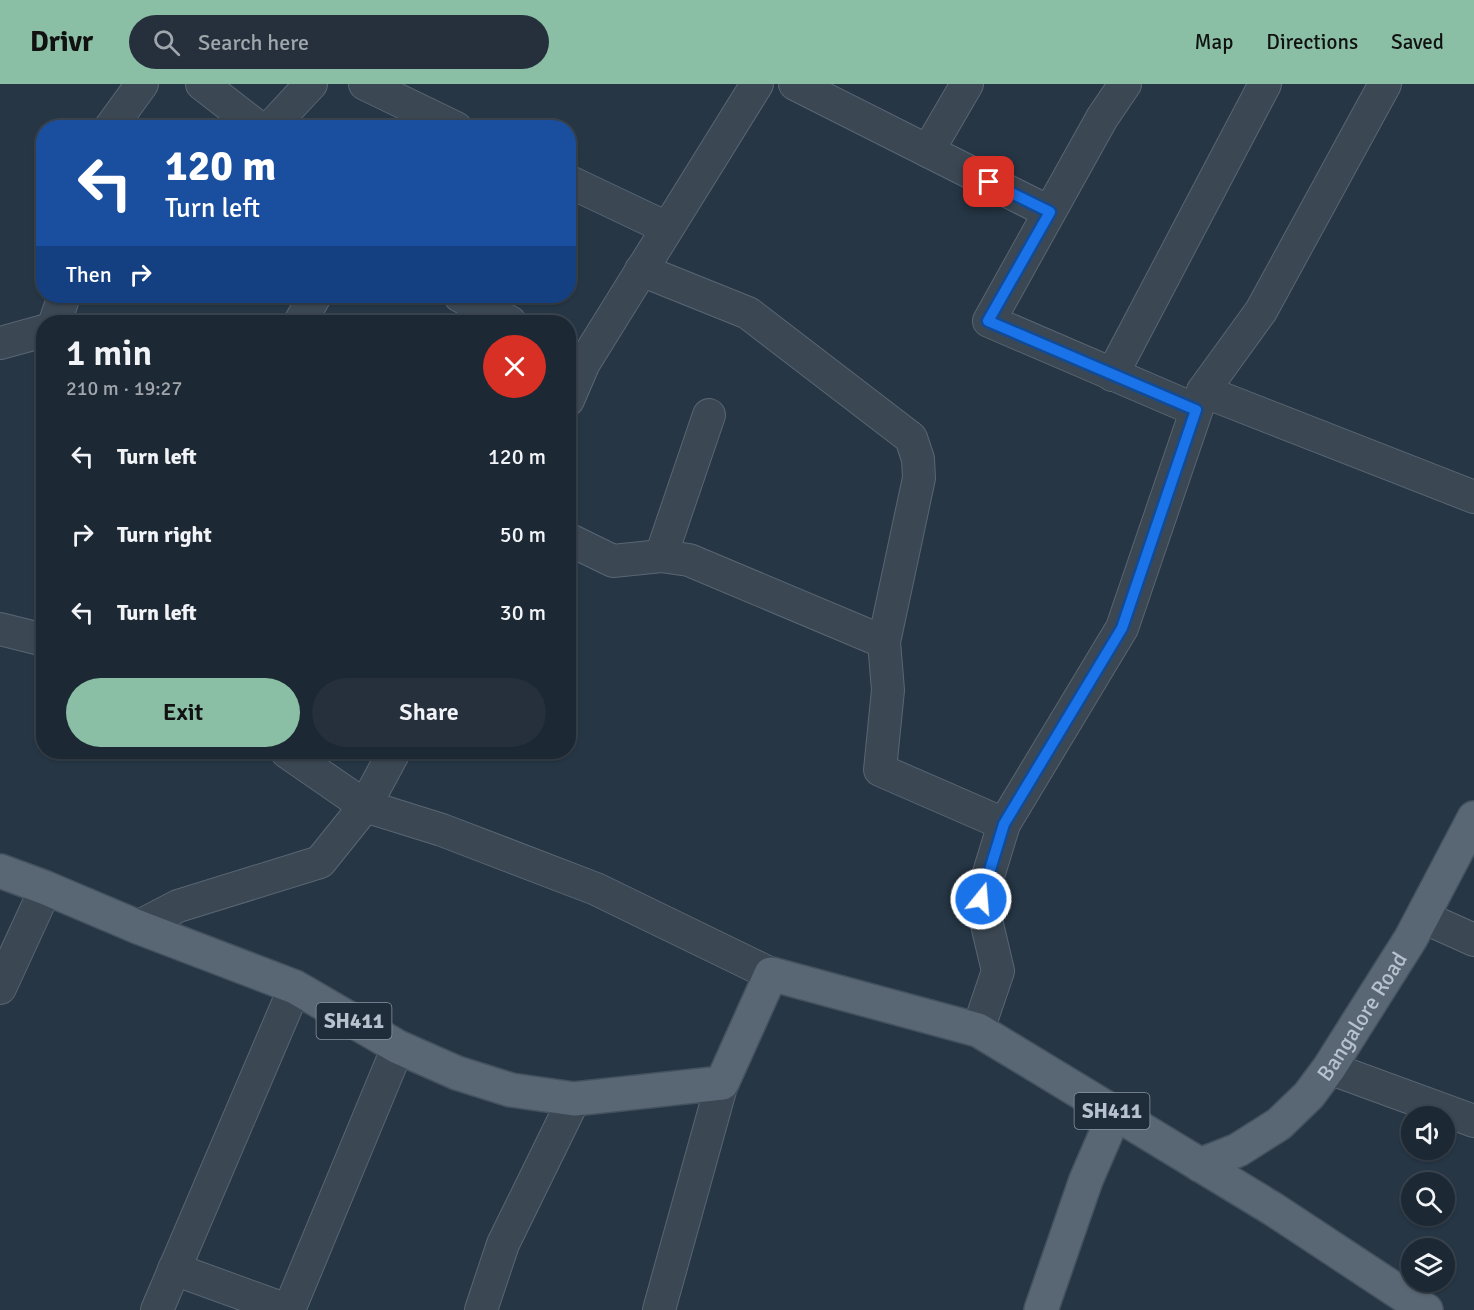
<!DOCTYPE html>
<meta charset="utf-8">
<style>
:root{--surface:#1c2834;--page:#25303c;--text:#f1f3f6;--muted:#a0a6ac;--line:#3a444f;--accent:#8abfa5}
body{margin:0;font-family:Signika,sans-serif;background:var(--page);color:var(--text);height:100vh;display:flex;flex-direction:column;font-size:22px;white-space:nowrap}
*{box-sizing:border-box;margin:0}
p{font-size:20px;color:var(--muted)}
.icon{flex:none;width:33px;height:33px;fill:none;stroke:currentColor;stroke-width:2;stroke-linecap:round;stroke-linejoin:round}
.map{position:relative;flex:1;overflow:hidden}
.drawer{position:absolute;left:36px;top:231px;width:540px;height:444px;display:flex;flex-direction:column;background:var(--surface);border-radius:24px;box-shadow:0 2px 4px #0004,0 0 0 2px var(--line)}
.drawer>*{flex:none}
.banner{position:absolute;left:36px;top:36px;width:540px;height:183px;border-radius:24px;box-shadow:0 2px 4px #0004,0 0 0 2px var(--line);background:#1a4fa0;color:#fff;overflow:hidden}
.buttons{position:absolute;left:1401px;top:1022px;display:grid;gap:12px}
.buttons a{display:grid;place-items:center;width:54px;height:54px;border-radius:50%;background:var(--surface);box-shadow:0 2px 4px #0004,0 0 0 2px var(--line);font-size:30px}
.pin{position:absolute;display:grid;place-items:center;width:51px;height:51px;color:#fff;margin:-26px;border-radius:12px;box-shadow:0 3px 9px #0006}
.me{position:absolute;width:66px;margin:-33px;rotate:17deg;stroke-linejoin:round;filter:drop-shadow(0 0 4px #0008)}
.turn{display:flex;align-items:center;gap:21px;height:126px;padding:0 30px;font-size:27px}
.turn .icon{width:78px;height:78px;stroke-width:2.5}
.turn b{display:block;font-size:42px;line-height:51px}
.then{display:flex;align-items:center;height:57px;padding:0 30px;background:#0003;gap:12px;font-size:22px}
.round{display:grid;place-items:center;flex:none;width:63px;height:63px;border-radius:32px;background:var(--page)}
.summary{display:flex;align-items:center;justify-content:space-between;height:102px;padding:0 30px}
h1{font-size:36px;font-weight:600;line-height:45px}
.button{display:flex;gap:12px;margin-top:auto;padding:12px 30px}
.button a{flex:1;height:69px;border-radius:36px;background:var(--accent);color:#111;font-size:24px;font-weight:600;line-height:69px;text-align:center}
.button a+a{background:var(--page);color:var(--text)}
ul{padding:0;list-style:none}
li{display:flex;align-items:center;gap:18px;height:78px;padding:0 30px}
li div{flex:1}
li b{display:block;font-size:22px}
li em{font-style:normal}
header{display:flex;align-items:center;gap:36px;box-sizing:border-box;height:84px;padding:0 30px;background:var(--accent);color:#111}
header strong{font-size:28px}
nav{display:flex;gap:33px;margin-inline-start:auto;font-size:21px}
.search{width:420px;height:54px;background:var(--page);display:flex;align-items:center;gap:15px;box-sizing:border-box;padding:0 21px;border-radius:33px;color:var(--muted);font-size:22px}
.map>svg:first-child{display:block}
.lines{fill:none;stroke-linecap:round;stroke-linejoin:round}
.minor-casing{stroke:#596572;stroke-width:34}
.major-casing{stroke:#44515e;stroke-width:36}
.minor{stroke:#3b4854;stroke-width:32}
.major{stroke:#596774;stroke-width:33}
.route-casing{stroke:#114b97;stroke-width:15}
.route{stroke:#1a73e8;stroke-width:10}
.labels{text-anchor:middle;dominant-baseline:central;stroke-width:4.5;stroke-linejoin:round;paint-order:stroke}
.shield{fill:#1f2d3a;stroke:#8a95a2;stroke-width:1.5}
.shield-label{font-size:21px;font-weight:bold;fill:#b8c2ce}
.street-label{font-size:22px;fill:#b8c2ce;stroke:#1f2d3a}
</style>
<header>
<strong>Drivr</strong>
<div class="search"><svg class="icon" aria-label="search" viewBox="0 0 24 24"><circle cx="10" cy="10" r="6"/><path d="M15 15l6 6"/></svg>Search here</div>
<nav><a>Map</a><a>Directions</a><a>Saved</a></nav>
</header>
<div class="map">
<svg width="1474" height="1226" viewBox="0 0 1474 1226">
<rect width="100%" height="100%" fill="#263645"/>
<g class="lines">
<defs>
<g id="minor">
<path d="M202,0L259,44"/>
<path d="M365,0L456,44"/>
<path d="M795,0L1049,128"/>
<path d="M1125,0L1102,34L989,237L1196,326"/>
<path d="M1385,0L1261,227L1203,307L1474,413"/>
<path d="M110,44L142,0"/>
<path d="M270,44L311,0"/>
<path d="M928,67L967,0"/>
<path d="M568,97L667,144"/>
<path d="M641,186L748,229L911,354L918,375L919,394L884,558"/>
<path d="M460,212L510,238"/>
<path d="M55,238L64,212"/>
<path d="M300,238L315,212"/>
<path d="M0,259L44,247"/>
<path d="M1112,291L1265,0"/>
<path d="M568,316L584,279L757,0"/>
<path d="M568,455L613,477L661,472L689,476L884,558L888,606L880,686L1004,740"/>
<path d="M661,472L709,331"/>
<path d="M0,545L44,556"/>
<path d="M287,668L365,722L442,746L596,805L771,890"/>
<path d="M1423,833L1474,856"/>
<path d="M138,843L178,822L320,778L365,722L394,668"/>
<path d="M0,904L46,804"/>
<path d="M978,946L998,887L981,815L1004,740L1122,544L1203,307"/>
<path d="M1329,984L1474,1037"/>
<path d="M174,1185L287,1226"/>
<path d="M157,1226L295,903"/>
<path d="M289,1226L398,963"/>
<path d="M481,1226L503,1160L574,1015"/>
<path d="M659,1226L722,999"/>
</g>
<g id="major">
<path d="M0,787L46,804L138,843L295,903L398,963L457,989L511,1006L574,1015L722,999L771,890L978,946L1273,1125L1426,1226"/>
<path id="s1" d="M1200,1081L1238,1066L1279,1040L1309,1011L1329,984L1411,854L1474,734"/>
<path d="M1041,1226L1086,1096L1115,1029"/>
</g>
</defs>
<!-- minor casing -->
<use href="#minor" class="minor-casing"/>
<!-- major casing -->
<use href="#major" class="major-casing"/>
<!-- minor -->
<use href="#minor" class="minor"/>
<!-- major -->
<use href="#major" class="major"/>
</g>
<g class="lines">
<defs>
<path id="route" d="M981,815L1004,740L1122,544L1196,326L988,237L1050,128L989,98"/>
</defs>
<!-- route casing -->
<use href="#route" class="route-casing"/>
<!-- route -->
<use href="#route" class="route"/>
</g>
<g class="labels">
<!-- shield labels -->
<g class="shield">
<rect x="316.5" y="919" width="75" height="36" rx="4.5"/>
<rect x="1074.5" y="1009" width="75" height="36" rx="4.5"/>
</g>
<g class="shield-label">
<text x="354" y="937">SH411</text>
<text x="1112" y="1027">SH411</text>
</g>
<!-- street labels -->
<g class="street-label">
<text stroke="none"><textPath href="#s1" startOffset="226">Bangalore Road</textPath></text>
</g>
</g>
</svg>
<div class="buttons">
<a><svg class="icon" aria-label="sound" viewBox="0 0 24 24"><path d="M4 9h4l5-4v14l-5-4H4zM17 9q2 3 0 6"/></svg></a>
<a><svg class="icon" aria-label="search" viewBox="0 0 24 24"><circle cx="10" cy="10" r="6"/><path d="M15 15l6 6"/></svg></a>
<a><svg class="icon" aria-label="layers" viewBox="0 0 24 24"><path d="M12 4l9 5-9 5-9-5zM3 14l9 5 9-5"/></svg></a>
</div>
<div class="pin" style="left:989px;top:98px;background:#d93025"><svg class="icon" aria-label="arrive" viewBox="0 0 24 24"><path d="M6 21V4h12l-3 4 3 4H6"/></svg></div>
<svg class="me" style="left:981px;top:815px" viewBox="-20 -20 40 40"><circle r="17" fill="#1a73e8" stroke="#fff" stroke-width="3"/><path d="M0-11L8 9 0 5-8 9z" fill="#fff"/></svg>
<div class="banner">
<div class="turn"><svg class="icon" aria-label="left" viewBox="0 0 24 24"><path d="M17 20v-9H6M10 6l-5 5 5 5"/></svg><div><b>120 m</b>Turn left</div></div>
<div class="then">Then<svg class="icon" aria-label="right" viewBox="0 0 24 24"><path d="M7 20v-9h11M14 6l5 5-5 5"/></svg></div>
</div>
<section class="drawer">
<div class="summary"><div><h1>1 min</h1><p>210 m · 19:27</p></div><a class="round" style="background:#d93025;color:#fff"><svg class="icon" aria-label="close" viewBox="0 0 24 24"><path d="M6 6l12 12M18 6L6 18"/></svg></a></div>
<ul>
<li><svg class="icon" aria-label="left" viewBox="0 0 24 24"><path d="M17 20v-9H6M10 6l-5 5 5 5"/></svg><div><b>Turn left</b></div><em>120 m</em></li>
<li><svg class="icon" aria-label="right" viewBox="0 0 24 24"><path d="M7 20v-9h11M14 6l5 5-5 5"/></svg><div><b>Turn right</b></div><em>50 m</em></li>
<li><svg class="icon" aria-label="left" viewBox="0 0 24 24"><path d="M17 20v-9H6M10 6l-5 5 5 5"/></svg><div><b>Turn left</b></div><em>30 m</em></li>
</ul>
<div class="button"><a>Exit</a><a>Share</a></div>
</section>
</div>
